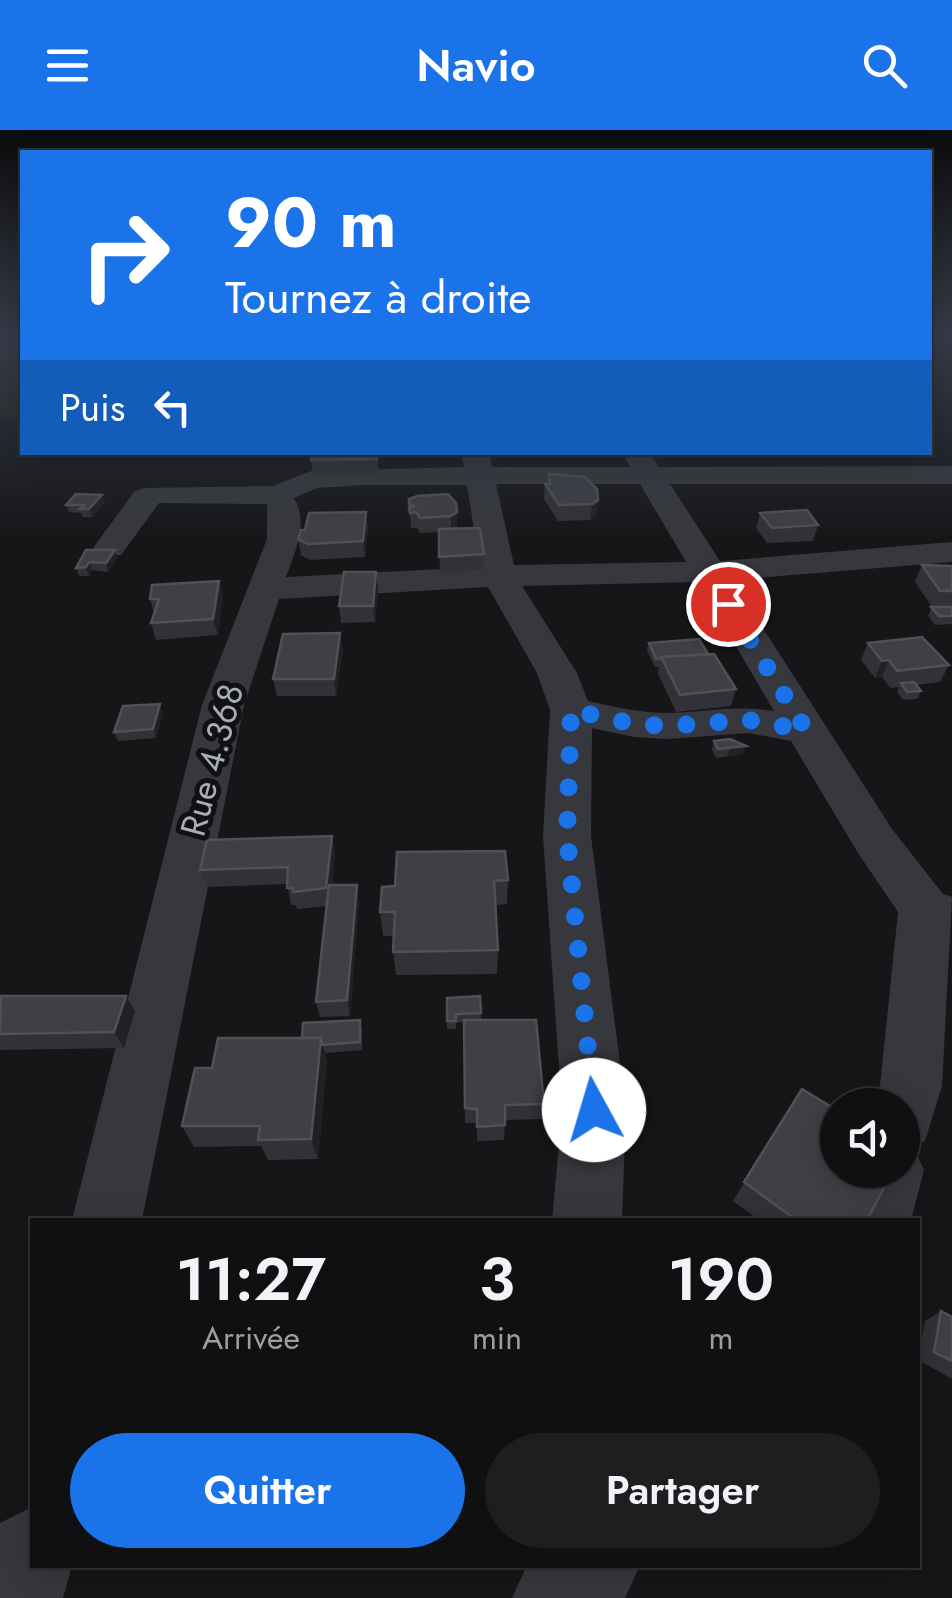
<!DOCTYPE html>
<html lang="fr">
<meta charset="utf-8">
<style>
:root{--surface:#101012;--page:#1e1e20;--text:#f1f3f6;--muted:#9c9d9f;--line:#303032;--accent:#1a73e8}
body{margin:0;font-family:Jost,sans-serif;background:var(--page);color:var(--text);height:100vh;display:flex;flex-direction:column;font-size:38px;white-space:nowrap}
*{box-sizing:border-box;margin:0}
p{font-size:32px;color:var(--muted)}
.icon{flex:none;width:55px;height:55px;fill:none;stroke:currentColor;stroke-width:2;stroke-linecap:round;stroke-linejoin:round}
.map{position:relative;flex:1;overflow:hidden}
.sheet{position:absolute;left:30px;top:1088px;width:890px;height:350px;display:flex;flex-direction:column;background:var(--surface);border-radius:0px;box-shadow:0 5px 25px #0003,0 0 0 2px var(--line)}
.sheet>*{flex:none}
.hud{position:absolute;left:20px;top:20px;width:912px;height:305px;border-radius:0px;box-shadow:0 5px 25px #0003,0 0 0 2px var(--line);background:#1a73e8;color:#fff;overflow:hidden}
.tools{position:absolute;left:820px;top:958px;display:grid;gap:20px}
.tools a{display:grid;place-items:center;width:100px;height:100px;border-radius:50%;background:var(--surface);box-shadow:0 5px 25px #0003,0 0 0 2px var(--line);font-size:50px}
.pin{position:absolute;display:grid;place-items:center;width:85px;height:85px;color:#fff;margin:-42px;border:5px solid #fff;border-radius:50%;box-shadow:0 2px 10px #0007}
.me{position:absolute;width:110px;margin:-55px;rotate:354deg;stroke-linejoin:round;filter:drop-shadow(0 0 8px #0008)}
.turn{display:flex;align-items:center;gap:35px;height:210px;padding:0 40px;font-size:45px}
.turn .icon{width:130px;height:130px;stroke-width:2.5}
.turn b{display:block;font-size:70px;line-height:85px}
.then{display:flex;align-items:center;height:95px;padding:0 40px;background:#0003;gap:20px;font-size:38px}
.eta{display:flex;justify-content:space-evenly;align-items:center;height:170px;text-align:center}
.eta b{font-size:60px;font-weight:600;line-height:70px}
.button{display:flex;gap:20px;margin-top:auto;padding:20px 40px}
.button a{flex:1;height:115px;border-radius:60px;background:var(--accent);color:#fff;font-size:40px;font-weight:600;line-height:115px;text-align:center}
.button a+a{background:var(--page);color:var(--text)}
header{display:flex;justify-content:space-between;align-items:center;height:130px;padding:0 40px;background:var(--accent);color:#fff;font-size:45px;font-weight:600}
.map>svg:first-child{display:block}
.green{fill:#1c231d}
.lines{fill:none;stroke-linecap:round;stroke-linejoin:round}
.river{fill:#2c353c;fill-rule:evenodd}
.minor{fill:#37383d;fill-rule:evenodd}
.wall{fill:#323236}
.shaded-wall{fill:#212124}
.building{fill:#3f3f44;stroke:#4f5156;stroke-width:2.5}
.route{stroke:#1a73e8;stroke-width:18;stroke-dasharray:0 32.4}
.labels{text-anchor:middle;dominant-baseline:central;stroke-width:10;stroke-linejoin:round;paint-order:stroke}
.street-label{font-size:35px;fill:#a8adb8;stroke:#111113}
</style>
<header><svg class="icon" aria-label="menu" viewBox="0 0 24 24"><path d="M4 6h16M4 12h16M4 18h16"/></svg>Navio<svg class="icon" aria-label="search" viewBox="0 0 24 24"><circle cx="10" cy="10" r="6"/><path d="M15 15l6 6"/></svg></header>
<div class="map">
<svg width="952" height="1468" viewBox="0 0 952 1468">
<rect width="100%" height="100%" fill="#161618"/>
<!-- green -->
<path class="green" d="M0,206H22V287L0,288Z"/>
<g class="lines">
<!-- river -->
<path class="river" d="M22,210V227L0,232V214Z"/>
<!-- minor -->
<g class="minor">
<path d="M461,322H489L492,337H630L622,322H650L659,337L952,336V354H670L720,431L952,412V432L732,450L892,699L943,764L952,767L942,956L925,1011L913,1016L924,1040L911,1090H841L858,1040H902V975H874L880,956L898,782L858,723L791,611L748,603L668,609L634,607L592,598L591,706L626,981L622,1090H552L562,981L543,706L550,580L537,543L488,457L279,469L244,575L142,1090H72L202,575L267,409V374L159,373L121,425H97L93,418L134,362L144,358L273,356L311,341L464,337ZM496,354H640L686,432L514,435ZM365,355H467L480,437L286,447C295,422 309,393 294,368L317,358ZM698,452L774,581C738,575 704,582 669,583C641,583 615,577 588,571L577,543L522,456Z"/>
<path d="M32,1377V1435H72L63,1468H0V1393Z"/>
<path d="M527,1435H640L625,1468H512Z"/>
</g>
</g>
<!-- wall -->
<g class="wall">
<path d="M313,322H381L378,323V344L313,345L311,330Z"/>
<path d="M549,344L585,347L596,386L590,390L558,391L544,369L545,354H548Z"/>
<path d="M448,364L457,398L456,399L484,424L483,440L440,443L439,402L420,403L417,398H411L409,369Z"/>
<path d="M105,372L92,387H83L81,383L69,382L66,375Z"/>
<path d="M366,382L368,398L365,427L310,430L301,425L298,409Z"/>
<path d="M760,383L818,395L813,411L767,413L756,398Z"/>
<path d="M86,420L117,428L108,442L92,440L89,446H79L76,438Z"/>
<path d="M922,435L952,436V494L935,495L928,486L932,477L915,452Z"/>
<path d="M376,442L378,458L375,492L341,493L339,476Z"/>
<path d="M219,451L223,467L218,505L156,510L151,493L154,483L150,469Z"/>
<path d="M649,513L708,524L736,559L731,576L676,582L658,544L659,537H655L647,521Z"/>
<path d="M868,513L949,535L940,552L916,555L921,561L917,569L903,570L897,562L899,557L890,558L882,547L875,548L861,530Z"/>
<path d="M343,520L336,566H277L273,549Z"/>
<path d="M163,583L156,608L118,611L114,602Z"/>
<path d="M714,611L743,624L716,628L712,620Z"/>
<path d="M332,706L335,723L332,755L359,772L350,886L320,887L316,872L327,776L297,779L296,775H291L287,754L207,757L200,740Z"/>
<path d="M508,750L507,774L496,775L498,820L497,844L396,845L393,822L394,806H383L380,782L382,757Z"/>
<path d="M126,866L135,881L124,918L0,920V869Z"/>
<path d="M480,866L481,890L544,974L542,989L505,990L504,1010L477,1011V993H465L464,892L456,893V899H447V868Z"/>
<path d="M362,898V920L325,923L327,930L318,1029L268,1030L261,1016L194,1017L182,996L212,938Z"/>
<path d="M802,959L871,1047L867,1090H759L733,1071Z"/>
<path d="M941,1181L952,1187V1249L918,1230L925,1191Z"/>
</g>
<!-- shaded-wall -->
<g class="shaded-wall">
<path d="M102,365L105,372L92,387L89,379Z"/>
<path d="M598,370L596,386L590,390L592,374Z"/>
<path d="M366,382L368,398L365,427L363,411Z"/>
<path d="M457,382V398L451,402V386Z"/>
<path d="M115,420L117,428L108,442L106,433Z"/>
<path d="M89,432L92,440L89,446L86,437Z"/>
<path d="M376,442L378,458L375,492L373,476Z"/>
<path d="M219,451L223,467L218,505L213,489Z"/>
<path d="M340,503L343,520L336,566L334,549Z"/>
<path d="M889,530L882,547L875,548L882,531Z"/>
<path d="M160,574L163,583L156,608L153,599Z"/>
<path d="M746,616L743,624L727,627L730,619Z"/>
<path d="M332,706L335,723L330,775L326,758Z"/>
<path d="M357,755L359,772L350,886L347,870Z"/>
<path d="M126,866L135,881L124,918L114,902Z"/>
<path d="M321,908L327,930L318,1029L311,1009Z"/>
</g>
<!-- building -->
<g class="building">
<path d="M313,322H377V329L311,330Z"/>
<path d="M549,344L585,347L597,359L598,370L592,374L559,375L545,354H550Z"/>
<path d="M76,364L102,365L89,379H80L84,375H66Z"/>
<path d="M448,364L456,373L457,382L451,386L420,388L416,382L410,383L409,377H415L409,374V369L417,366Z"/>
<path d="M807,380L818,395L772,398L760,383Z"/>
<path d="M366,382L363,411L308,414L298,409L301,400H305L309,383Z"/>
<path d="M480,398L484,424L439,427V399Z"/>
<path d="M86,420H115L106,433L89,432L86,437L76,438Z"/>
<path d="M922,435L952,436V461H940Z"/>
<path d="M344,442H376L373,476H339Z"/>
<path d="M219,451L213,489L151,493L159,469H150L152,455Z"/>
<path d="M931,477H952V486H939Z"/>
<path d="M340,503L334,549H273L283,504Z"/>
<path d="M922,507L949,535L897,541L889,530L882,531L868,513Z"/>
<path d="M699,509L708,524L656,529L649,513Z"/>
<path d="M714,524L736,559L680,565L661,527Z"/>
<path d="M914,552L921,561L907,562L901,553Z"/>
<path d="M160,574L153,599L114,602L123,576Z"/>
<path d="M730,609L746,616L718,619L714,611Z"/>
<path d="M332,706L326,758L293,762V758H287L288,737L200,740L207,710Z"/>
<path d="M505,721L508,750L494,751L498,820L393,822L395,782H380L382,757L395,756L397,722Z"/>
<path d="M329,755H357L347,870L316,872Z"/>
<path d="M1,866H126L114,902L0,904Z"/>
<path d="M480,866L481,883L456,884V891H447V868Z"/>
<path d="M360,890V912L322,915L321,908H302L303,893Z"/>
<path d="M464,890H536L544,974L505,975V995L477,997V979L465,978Z"/>
<path d="M218,908H321L311,1009L258,1010L260,996H182L195,938H212Z"/>
<path d="M802,959L838,981V1040H875L871,1047L885,1056L867,1090H796L744,1052Z"/>
<path d="M941,1181L952,1187V1231L934,1222Z"/>
</g>
<!-- sky -->
<linearGradient id="sky" x2="0" y2="1"><stop stop-color="#0c0c0d"/><stop offset="0.5" stop-color="#363c48"/><stop offset="1" stop-color="#363c48" stop-opacity="0"/></linearGradient>
<rect width="952" height="411" fill="url(#sky)"/>
<g class="lines">
<!-- route -->
<path class="route" d="M594,980L567,706L571,580L634,594L668,596L748,590L806,600L728,474"/>
</g>
<g class="labels">
<!-- street labels -->
<g class="street-label">
<text transform="translate(212 630) rotate(-75)">Rue 4.368</text>
</g>
</g>
</svg>
<div class="tools">
<a><svg class="icon" aria-label="sound" viewBox="0 0 24 24"><path d="M4 9h4l5-4v14l-5-4H4zM17 9q2 3 0 6"/></svg></a>
</div>
<div class="pin" style="left:728px;top:474px;background:#d93025"><svg class="icon" aria-label="arrive" viewBox="0 0 24 24"><path d="M6 21V4h12l-3 4 3 4H6"/></svg></div>
<svg class="me" style="left:594px;top:980px" viewBox="-20 -20 40 40"><circle r="19" fill="#fff"/><path d="M0-13L10 11 0 6-10 11z" fill="#1a73e8"/></svg>
<div class="hud">
<div class="turn"><svg class="icon" aria-label="right" viewBox="0 0 24 24"><path d="M7 20v-9h11M14 6l5 5-5 5"/></svg><div><b>90 m</b>Tournez à droite</div></div>
<div class="then">Puis<svg class="icon" aria-label="left" viewBox="0 0 24 24"><path d="M17 20v-9H6M10 6l-5 5 5 5"/></svg></div>
</div>
<section class="sheet">
<div class="eta">
<div><b>11:27</b><p>Arrivée</p></div>
<div><b>3</b><p>min</p></div>
<div><b>190</b><p>m</p></div>
</div>
<div class="button"><a>Quitter</a><a>Partager</a></div>
</section>
</div>
